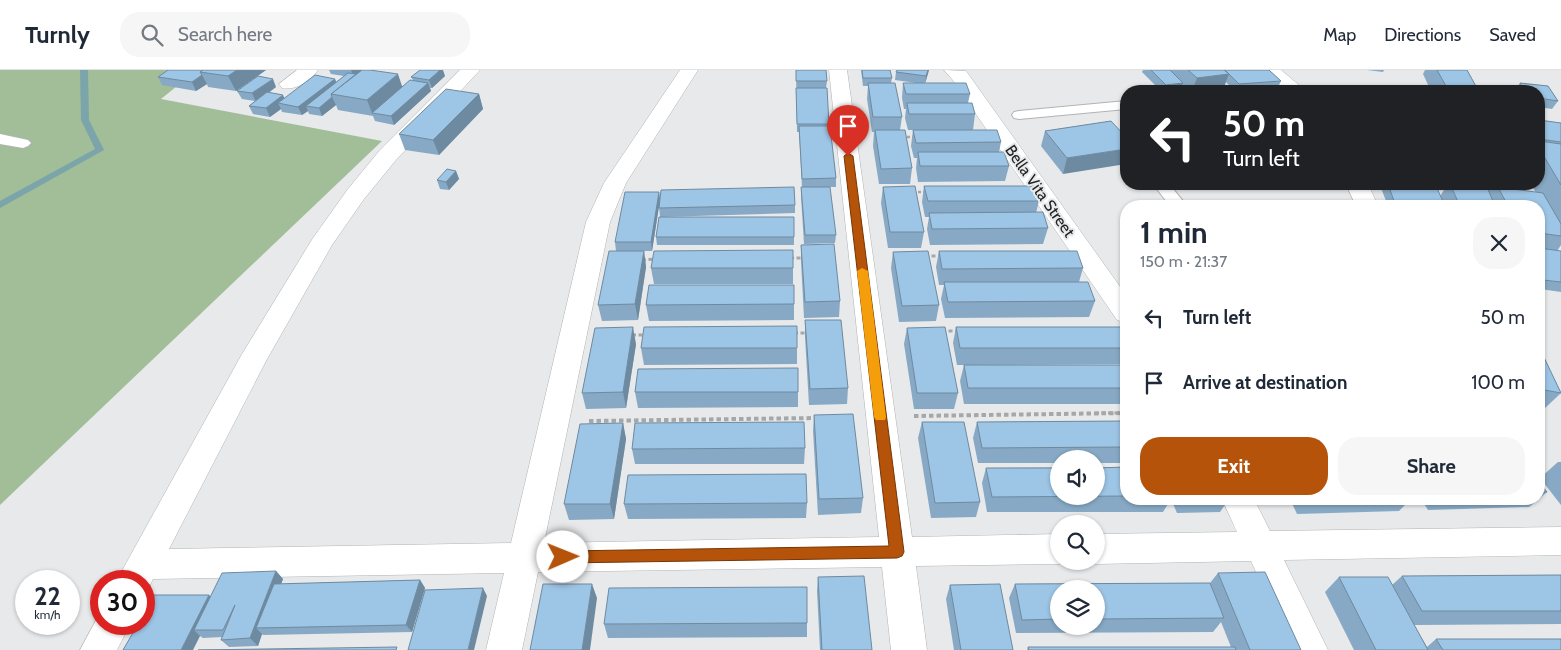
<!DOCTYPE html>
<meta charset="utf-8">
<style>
:root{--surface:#fff;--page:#f6f6f7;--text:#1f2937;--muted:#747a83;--line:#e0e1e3;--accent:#b45309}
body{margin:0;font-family:Cabin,sans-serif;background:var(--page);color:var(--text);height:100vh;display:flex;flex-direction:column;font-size:19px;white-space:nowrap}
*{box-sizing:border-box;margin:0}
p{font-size:16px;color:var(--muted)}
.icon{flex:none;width:28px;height:28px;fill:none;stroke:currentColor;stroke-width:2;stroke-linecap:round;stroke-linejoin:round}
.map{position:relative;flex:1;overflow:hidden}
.side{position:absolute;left:1120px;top:130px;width:425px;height:305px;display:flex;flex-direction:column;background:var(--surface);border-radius:20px;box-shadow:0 1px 4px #0004}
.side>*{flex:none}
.top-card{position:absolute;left:1120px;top:15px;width:425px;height:105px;border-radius:20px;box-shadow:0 1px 4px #0004;background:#202124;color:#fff;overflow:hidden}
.fabs{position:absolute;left:1050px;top:380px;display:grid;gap:10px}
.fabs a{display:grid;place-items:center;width:55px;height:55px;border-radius:50%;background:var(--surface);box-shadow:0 1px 4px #0004;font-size:25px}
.speed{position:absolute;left:15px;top:500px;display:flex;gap:10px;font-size:25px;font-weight:700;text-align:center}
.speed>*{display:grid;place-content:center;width:65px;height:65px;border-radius:50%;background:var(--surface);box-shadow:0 1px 4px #0004;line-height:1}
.speed small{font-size:12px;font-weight:400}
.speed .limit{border:8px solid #d22;background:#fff;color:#111}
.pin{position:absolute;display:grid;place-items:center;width:42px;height:42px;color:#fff;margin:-51px -21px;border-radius:50% 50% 50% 0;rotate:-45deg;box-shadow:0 0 5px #0007}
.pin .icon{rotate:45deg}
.me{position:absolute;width:55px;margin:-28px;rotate:89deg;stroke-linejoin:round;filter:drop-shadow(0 0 4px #0008)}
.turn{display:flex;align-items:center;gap:18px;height:105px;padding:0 20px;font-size:22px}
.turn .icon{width:65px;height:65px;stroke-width:2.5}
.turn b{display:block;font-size:35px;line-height:42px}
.round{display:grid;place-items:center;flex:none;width:52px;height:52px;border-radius:20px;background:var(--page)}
.summary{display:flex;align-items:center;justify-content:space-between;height:85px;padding:0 20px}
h1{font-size:30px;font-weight:800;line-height:38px}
.cta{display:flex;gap:10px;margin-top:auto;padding:10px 20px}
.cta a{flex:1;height:58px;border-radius:20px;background:var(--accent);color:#fff;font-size:20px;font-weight:800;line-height:58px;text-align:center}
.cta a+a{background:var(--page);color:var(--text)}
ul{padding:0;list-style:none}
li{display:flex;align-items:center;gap:15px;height:65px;padding:0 20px}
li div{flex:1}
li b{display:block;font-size:19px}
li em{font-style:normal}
header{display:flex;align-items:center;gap:30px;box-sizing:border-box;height:70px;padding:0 25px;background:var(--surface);border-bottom:1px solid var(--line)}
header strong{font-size:24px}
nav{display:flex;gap:28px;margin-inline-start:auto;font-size:18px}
.search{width:350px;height:45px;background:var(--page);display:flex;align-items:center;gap:12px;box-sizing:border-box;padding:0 18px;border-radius:20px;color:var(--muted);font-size:19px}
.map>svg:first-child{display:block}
.forest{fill:#a1be98}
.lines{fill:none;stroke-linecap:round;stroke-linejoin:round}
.stream{fill:#7ba5ab;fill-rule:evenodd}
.lane-casing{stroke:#b1b3b4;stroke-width:2}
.street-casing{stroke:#b1b3b4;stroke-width:1}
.path-far2{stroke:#a5a7a8;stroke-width:2.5;stroke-dasharray:3 2;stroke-linecap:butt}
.path-far1{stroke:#a5a7a8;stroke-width:3;stroke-dasharray:4 2.5;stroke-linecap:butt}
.path{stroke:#a5a7a8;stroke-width:4;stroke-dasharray:4.5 3;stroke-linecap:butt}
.lane{fill:#fff;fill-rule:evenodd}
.street{fill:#fff;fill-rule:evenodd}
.wall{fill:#87a9c5;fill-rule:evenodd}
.shaded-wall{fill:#6e8aa0}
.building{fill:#9dc5e5;stroke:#6e8aa0}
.route{fill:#b45309;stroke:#753606}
.slow{fill:#f59e0b}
.labels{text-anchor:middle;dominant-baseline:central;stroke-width:4;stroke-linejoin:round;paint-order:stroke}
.street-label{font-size:16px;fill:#212223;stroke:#e7e9eb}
</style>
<header>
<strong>Turnly</strong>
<div class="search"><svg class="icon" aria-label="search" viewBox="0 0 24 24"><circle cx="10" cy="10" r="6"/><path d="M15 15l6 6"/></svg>Search here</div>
<nav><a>Map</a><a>Directions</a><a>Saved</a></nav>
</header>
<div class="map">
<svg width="1561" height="580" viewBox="0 0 1561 580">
<rect width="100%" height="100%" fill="#e7e9eb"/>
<!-- forest -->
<path class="forest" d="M0,0H197L161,29L382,71L0,435Z"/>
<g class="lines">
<!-- stream -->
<path class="stream" d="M80,0H88L89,50L104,80L0,138V131L95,79L81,50Z"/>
<defs>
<g id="lane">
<path d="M1293,15L1298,16L1300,19L1298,21H1262L1269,17Z"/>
<path d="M1126,31V39L1019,49L1014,48L1012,45L1014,42L1019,41Z"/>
<path d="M0,64L28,70L31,73L28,76L23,78L0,74Z"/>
<path d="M1153,114H1169L1187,136H1170Z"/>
</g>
<g id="street">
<path d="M297,0H318C311,11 295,21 282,18L279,14Z"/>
<path d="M460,0H480L396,90L364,129L332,175L266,291L169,479L511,473L586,152L604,113L680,0H698L626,113L610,152L544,473L879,467L829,0H847L912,467L1059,464V491H1066L1059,494L916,496L927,580H891L882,497L538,502L522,580H486L504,503L153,509L148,519L144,521V511H120L119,508L124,497L242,284L313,168L348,119L380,80Z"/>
<path d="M944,0L966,1L1126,225V253L1117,250L952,9Z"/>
<path d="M1260,0H1281L1306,21H1284Z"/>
<path d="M1346,114H1368L1378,136H1356Z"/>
<path d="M1222,429H1254L1270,461L1561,457V485L1284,490L1328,580H1291L1251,491L1096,494L1089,491H1096V464L1237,462Z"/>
<path d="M101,541V554H130L117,580H80Z"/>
</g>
</defs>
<!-- lane casing -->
<use href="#lane" class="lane-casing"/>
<!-- street casing -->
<use href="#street" class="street-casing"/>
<!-- path-far2 -->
<g class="path-far2">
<path d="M902,67H916"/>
<path d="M913,122H927"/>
</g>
<!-- path-far1 -->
<g class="path-far1">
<path d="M925,186H941"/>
<path d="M790,188H804"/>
<path d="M642,190L656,189"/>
<path d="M942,261H958"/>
<path d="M794,263H808"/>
<path d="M632,265H646"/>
<path d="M1095,343H1126"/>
</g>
<!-- path -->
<g class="path">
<path d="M914,346L1126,343"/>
<path d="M589,351L816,348"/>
</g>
<!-- lane -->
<use href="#lane" class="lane"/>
<!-- street -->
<use href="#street" class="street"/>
</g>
<!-- wall -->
<g class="wall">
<path d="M168,0H266L236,21L208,17L207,14L196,21L162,15L158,7Z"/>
<path d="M329,0H370L402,17L413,10L411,7L445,6L432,18H430L431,21L394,55L375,51L373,46L338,40L336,35L322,46L309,44L308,41L302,45L282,42L281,39L270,47L253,44L249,36L255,31L242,29L237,21L276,17L268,23L285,28L335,9L336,12L344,6L331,4Z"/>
<path d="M796,0L827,11L826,18L829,56L836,108V117H802L799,62H797Z"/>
<path d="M861,0H890L892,8L891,13L902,47L900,60L912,98L910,114H879L873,76L874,62H872L867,29L868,16H863Z"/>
<path d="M929,0L925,13L970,24L968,33L975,44L973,60H908L905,48L906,39H904L902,28L903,13H916L895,10L896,2Z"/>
<path d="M1143,0H1269L1281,11L1277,19L1251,21H1235L1226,12L1223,19L1206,21H1189L1182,15L1180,21H1161L1142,2Z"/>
<path d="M1367,0H1384L1383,2Z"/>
<path d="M1425,0H1467L1478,20V21H1431L1423,4Z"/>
<path d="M1520,13L1548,16L1558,31L1552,39L1539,37V21H1514Z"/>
<path d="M479,24L483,39L439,85L405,80L399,64Z"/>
<path d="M1539,50L1561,53V175L1557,181H1561V222L1540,219L1539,220V136H1388L1381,118L1383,114H1424L1440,126L1448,114H1444H1464L1480,116L1478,114H1529L1530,115L1525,121L1536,123L1531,114H1539Z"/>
<path d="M1111,51L1063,104L1041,76L1045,61Z"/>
<path d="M913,60L1001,72L999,82L1009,96L1005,111L918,112L916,98L917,88H914L911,76Z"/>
<path d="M456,101L459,109L449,120L440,119L437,110Z"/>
<path d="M924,116L1039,131L1036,143L1048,158L1043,174L930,175L927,159L929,147H925L922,132Z"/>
<path d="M801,117L836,165L835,173L804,174L801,126Z"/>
<path d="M883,117L924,162L921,178H888L881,133Z"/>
<path d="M659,122L660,129L795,135V143L660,147L659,136L652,181H644L646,197L638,250L602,251L598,235L616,181L615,172Z"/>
<path d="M794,147V175H657L656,167Z"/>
<path d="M801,175L840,231L839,247L804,248L801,191Z"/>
<path d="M793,180V214H654L651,198Z"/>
<path d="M939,181L1083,198L1079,212L1095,231L1089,247L945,248L941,229L944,215H939L936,197Z"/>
<path d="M893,182L939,235L936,251L899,252L891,198Z"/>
<path d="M794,215V250L649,251L646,235Z"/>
<path d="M805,250L848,318L847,334L809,335L805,267Z"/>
<path d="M956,257H1126V294L957,295L953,273Z"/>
<path d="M907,258L958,323L954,339H914L904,274Z"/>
<path d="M636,274L626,338L586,339L582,323Z"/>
<path d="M641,278H797V294L644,295Z"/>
<path d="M1539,279L1561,323L1544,339L1539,338Z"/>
<path d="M964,295H1126V334H964L960,311Z"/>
<path d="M635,322H798V337L638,338Z"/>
<path d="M814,345L863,428L861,443L818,445L813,361Z"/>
<path d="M1126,351V393H1096V389H1059V393H978L973,368L977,352Z"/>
<path d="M922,352L980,432L976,447L931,448L918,368Z"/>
<path d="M623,353L626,369L614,449L569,450L564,434Z"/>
<path d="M805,378L804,394H635L632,379Z"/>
<path d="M1558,392H1561V435L1540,408Z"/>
<path d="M1126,397V429H1171L1163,442H987L982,413L986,398Z"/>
<path d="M1539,412L1547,422L1539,429Z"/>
<path d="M1171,429H1229L1220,442L1177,443Z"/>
<path d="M1290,429H1411L1399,441L1297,444Z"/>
<path d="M1421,429H1539L1529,437L1428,440Z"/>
<path d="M807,433L806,448L628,449L624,434Z"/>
<path d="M276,501L283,509L281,514L420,510L425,518L412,562L263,565L262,564L258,576L229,577L221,570L222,567L203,568L200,566L123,580L209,525L210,527Z"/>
<path d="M1218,503L1301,580H1027L1028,577H1231L1221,552L1213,562L1016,563L1009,528L1015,514L1210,513ZM1059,519H1096V556H1059Z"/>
<path d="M1561,505V554L1414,555L1427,577L1436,569L1561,580H1354L1325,522L1339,507L1392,515L1402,506Z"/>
<path d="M818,507L872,580H820L817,521Z"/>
<path d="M950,515L1013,580H954L946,529Z"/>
<path d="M807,553V567L608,568L604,554Z"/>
</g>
<!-- shaded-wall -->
<g class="shaded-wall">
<path d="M237,0H266L236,21L228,6Z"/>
<path d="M351,0H363L354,8Z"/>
<path d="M440,0H443L445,6L432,18L429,10Z"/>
<path d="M928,0H929L925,14L926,6Z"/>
<path d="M398,4L403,19L372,43L367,30Z"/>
<path d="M1229,4L1223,19L1206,21H1192L1197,8Z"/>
<path d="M202,5L207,14L196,21L192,12Z"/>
<path d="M273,9L276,17L256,32L252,23Z"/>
<path d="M335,9L338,17L306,36L308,41L302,45L298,37Z"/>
<path d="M428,13L431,21L394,55L391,46Z"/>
<path d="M1183,13L1180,21H1164L1166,15Z"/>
<path d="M479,24L483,39L439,85L433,70Z"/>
<path d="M283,25L287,34L278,33L281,39L270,47L266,38Z"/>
<path d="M332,27L336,35L322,46L319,38Z"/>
<path d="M1126,79V94L1063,104L1067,88Z"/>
<path d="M456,101L459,109L449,120L446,112Z"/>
<path d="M659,122L660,130L652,181L651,172Z"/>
<path d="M644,181L646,197L638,250L635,234Z"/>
<path d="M633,257L636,274L626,338L623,322Z"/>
<path d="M623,353L626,369L614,449L610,434Z"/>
<path d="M276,501L283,509L264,558H256L262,564L258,576L250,568Z"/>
<path d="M420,510L425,518L412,562L406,555Z"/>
<path d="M592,514L597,528L590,580H582Z"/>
<path d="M483,518L487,526L474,580H468Z"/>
<path d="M209,525L217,533L194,560L200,566L193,580H181Z"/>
</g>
<!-- building -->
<g class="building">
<path d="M168,0H203L200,2L202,5L192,12L158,7Z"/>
<path d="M203,0H237L228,6L200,2Z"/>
<path d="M362,0H370L398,4L367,30L331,24Z"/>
<path d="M420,0H440L429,10L411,7Z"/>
<path d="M796,0H826L827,11H796Z"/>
<path d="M862,0H890L892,8H863Z"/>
<path d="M897,0H928L926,6L896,2Z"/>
<path d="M1151,0H1170L1183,13L1166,15Z"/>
<path d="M1188,0H1224L1229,4L1197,8Z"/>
<path d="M1225,0H1269L1281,11L1239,14Z"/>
<path d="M1437,0H1467L1478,20L1446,16Z"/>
<path d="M348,3L356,4L331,24L332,27L319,38L306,36Z"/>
<path d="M315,5L335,9L298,37L278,33Z"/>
<path d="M258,6L273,9L252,23L237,21Z"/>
<path d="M410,10L428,13L391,46L372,43Z"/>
<path d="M868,13H895L902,47H873Z"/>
<path d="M903,13H966L970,24H906Z"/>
<path d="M1520,13L1548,16L1558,31L1539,28V21H1525Z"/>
<path d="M796,18H827L829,54H797Z"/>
<path d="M446,19L479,24L433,70L399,64Z"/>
<path d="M267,22L283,25L266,38L249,36Z"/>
<path d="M907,33H972L975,44H909Z"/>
<path d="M1539,50L1561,53V72L1539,69Z"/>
<path d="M1111,51L1126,67V79L1067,88L1045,61Z"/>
<path d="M799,56H830L836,108L802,109Z"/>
<path d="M875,60H905L912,98L881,99Z"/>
<path d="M913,60H997L1001,72L916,73Z"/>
<path d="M1539,71L1561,74V115L1539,78Z"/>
<path d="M918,82H1004L1009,96H920Z"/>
<path d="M447,99L456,101L446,112L437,110Z"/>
<path d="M1388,114H1419L1436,116L1445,136H1430L1394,131Z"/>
<path d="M1450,114H1464L1487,117L1495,136H1460Z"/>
<path d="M915,116L924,162H890L883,117Z"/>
<path d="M924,116H1034L1039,131H928Z"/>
<path d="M794,117L795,135L659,138L661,120Z"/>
<path d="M801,117H830L836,165H805Z"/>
<path d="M1498,117L1543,123L1561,154V166L1539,163V136H1508Z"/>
<path d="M625,122H659L651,172H615Z"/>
<path d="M1043,142L1048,158L932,159L929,143Z"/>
<path d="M659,147H794V167H656Z"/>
<path d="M834,174L840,231L805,232L801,175Z"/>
<path d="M1539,178L1561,181V212L1543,210L1539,201Z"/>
<path d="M793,180V198H651L654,181Z"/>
<path d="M609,181H644L635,234L598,235Z"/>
<path d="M928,181L939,235L902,236L893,182Z"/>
<path d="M939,181H1077L1083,198L942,199Z"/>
<path d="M1539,211L1542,217L1539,216Z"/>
<path d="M944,212H1088L1095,231L948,232Z"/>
<path d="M649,215H794V234L646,235Z"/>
<path d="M805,250H841L848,318L810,319Z"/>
<path d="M797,256V278H641L644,257Z"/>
<path d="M633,257L623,322L582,323L595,258Z"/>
<path d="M945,257L958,323H917L907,258Z"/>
<path d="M956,257H1126V278H960Z"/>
<path d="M1539,279H1540L1561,323L1539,319Z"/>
<path d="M964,295H1126V318H968Z"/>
<path d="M798,298V322H635L638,299Z"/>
<path d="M853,344L863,428L819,429L814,345Z"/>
<path d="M1126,351V377L982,378L977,352Z"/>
<path d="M804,352L805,378L632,379L635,353Z"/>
<path d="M922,352H964L980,432L935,433Z"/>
<path d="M623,353L610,434H564L580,354Z"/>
<path d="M1126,397V426L992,427L986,398H1059V426H1096V398Z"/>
<path d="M806,404L807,433L624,434L628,405Z"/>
<path d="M1539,412L1547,422H1539Z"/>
<path d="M276,501L250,568L221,570L235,535L223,560H194L222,503Z"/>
<path d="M1265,502L1301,580H1250L1218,503Z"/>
<path d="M1561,505V541H1422L1402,506Z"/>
<path d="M864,506L872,580H822L818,507Z"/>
<path d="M1339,507H1388L1428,580H1376Z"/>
<path d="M420,510L406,555L256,558L274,514Z"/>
<path d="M1210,513L1224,548L1096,549V519H1059V549L1022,550L1015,514Z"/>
<path d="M543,514H592L582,580H530Z"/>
<path d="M1000,514L1013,580H961L950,515Z"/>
<path d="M807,517V553L604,554L609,518Z"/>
<path d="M483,518L468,580H408L425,520Z"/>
<path d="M154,525H209L181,580H123L138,554H144V543Z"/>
<path d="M1436,569H1561V580H1443Z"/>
<path d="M397,577L396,580H198Z"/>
<path d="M1028,577H1235L1236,580H1029Z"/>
</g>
<!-- route -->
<path class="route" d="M848,83L853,86L904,482L902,486L897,488L563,493L558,491L556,487L558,483L563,481L889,476L844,86Z"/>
<!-- slow -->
<path class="slow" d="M862,198L868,201L886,347L885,350H876L874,347L857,201Z"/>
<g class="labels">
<!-- street labels -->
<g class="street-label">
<text transform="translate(1040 121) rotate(55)">Bella Vita Street</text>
</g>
</g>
</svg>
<div class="fabs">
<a><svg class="icon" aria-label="sound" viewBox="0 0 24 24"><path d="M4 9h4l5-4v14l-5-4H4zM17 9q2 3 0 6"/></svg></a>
<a><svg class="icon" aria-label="search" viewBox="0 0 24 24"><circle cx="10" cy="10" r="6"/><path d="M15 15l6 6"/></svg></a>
<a><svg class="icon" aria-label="layers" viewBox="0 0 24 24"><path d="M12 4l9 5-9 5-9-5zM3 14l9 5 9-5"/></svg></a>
</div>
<div class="speed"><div>22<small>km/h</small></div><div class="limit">30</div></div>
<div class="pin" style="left:848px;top:86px;background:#d93025"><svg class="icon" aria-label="arrive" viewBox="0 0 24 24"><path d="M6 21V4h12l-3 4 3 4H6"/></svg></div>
<svg class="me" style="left:563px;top:487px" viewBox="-20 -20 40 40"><circle r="19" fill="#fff"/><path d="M0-13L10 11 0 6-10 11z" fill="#b45309"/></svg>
<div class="top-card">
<div class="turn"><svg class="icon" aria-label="left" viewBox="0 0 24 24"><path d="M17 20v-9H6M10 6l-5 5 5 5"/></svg><div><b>50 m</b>Turn left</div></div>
</div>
<section class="side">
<div class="summary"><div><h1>1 min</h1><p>150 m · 21:37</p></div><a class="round"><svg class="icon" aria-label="close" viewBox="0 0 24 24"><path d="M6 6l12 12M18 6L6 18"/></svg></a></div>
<ul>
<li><svg class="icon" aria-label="left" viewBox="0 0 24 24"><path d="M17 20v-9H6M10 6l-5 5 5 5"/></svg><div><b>Turn left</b></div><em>50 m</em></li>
<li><svg class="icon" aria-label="arrive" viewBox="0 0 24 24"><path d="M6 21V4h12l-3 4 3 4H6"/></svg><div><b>Arrive at destination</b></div><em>100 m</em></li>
</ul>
<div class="cta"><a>Exit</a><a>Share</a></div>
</section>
</div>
